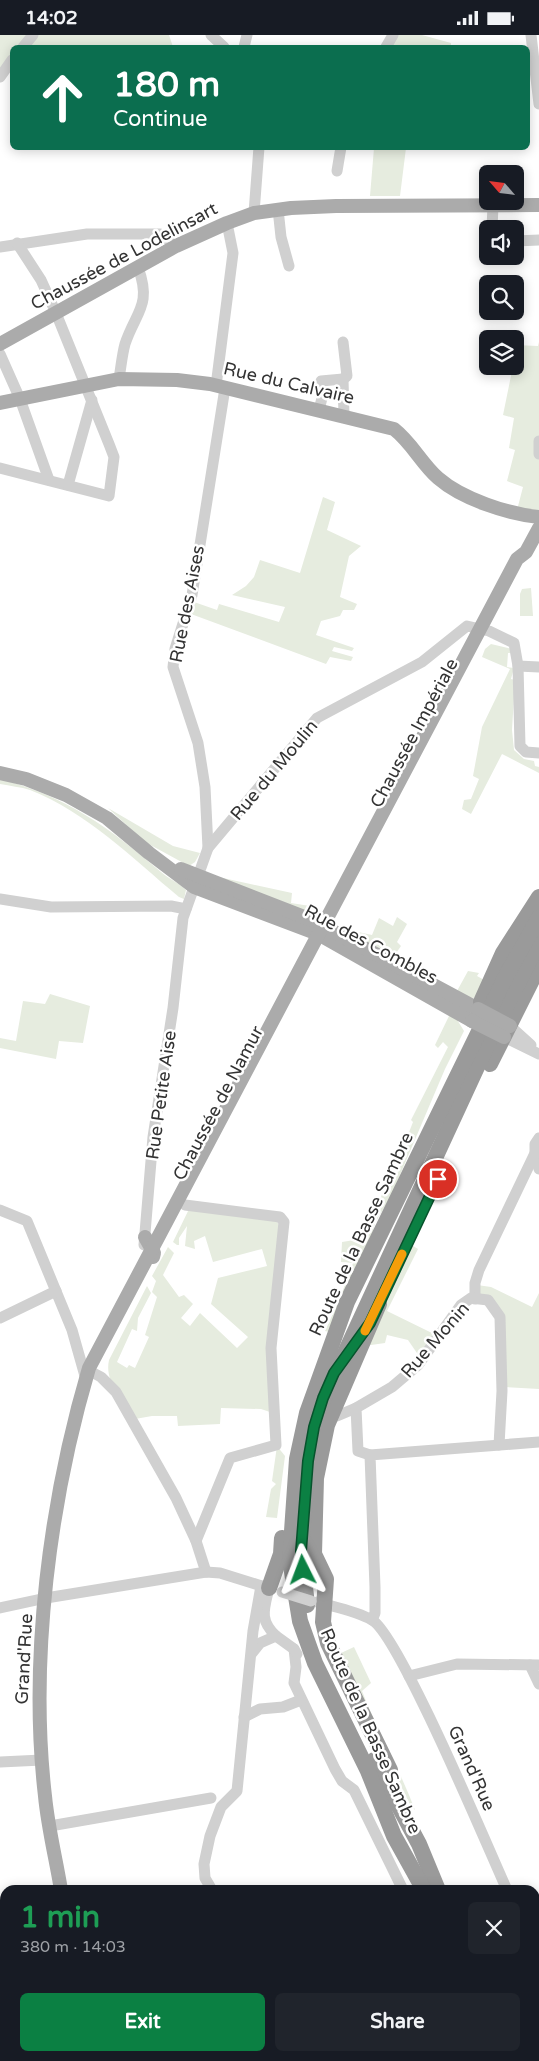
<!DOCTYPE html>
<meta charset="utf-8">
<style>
:root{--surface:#171b24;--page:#20242c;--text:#f1f3f6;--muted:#9ea1a6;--accent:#0b8043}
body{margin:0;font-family:"Varela Round",sans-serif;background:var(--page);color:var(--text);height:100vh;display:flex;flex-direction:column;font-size:19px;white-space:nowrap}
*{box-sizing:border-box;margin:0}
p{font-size:16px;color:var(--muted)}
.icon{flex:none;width:28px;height:28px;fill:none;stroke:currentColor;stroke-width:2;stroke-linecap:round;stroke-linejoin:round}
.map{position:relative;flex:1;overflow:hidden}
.details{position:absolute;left:0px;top:1850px;width:540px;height:176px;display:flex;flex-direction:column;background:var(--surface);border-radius:15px 15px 0 0;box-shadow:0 2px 12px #0003}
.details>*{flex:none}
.guide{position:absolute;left:10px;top:10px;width:520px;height:105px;border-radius:8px;box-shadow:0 2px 12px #0003;background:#0b6e4f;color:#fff;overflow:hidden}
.needle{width:32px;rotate:298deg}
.buttons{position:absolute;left:479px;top:130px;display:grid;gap:10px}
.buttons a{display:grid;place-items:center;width:45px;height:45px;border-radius:8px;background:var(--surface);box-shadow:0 2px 12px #0003;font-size:25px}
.pin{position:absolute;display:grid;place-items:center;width:42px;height:42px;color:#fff;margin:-21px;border:2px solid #fff;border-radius:50%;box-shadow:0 1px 5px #0007}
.me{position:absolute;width:55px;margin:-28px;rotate:357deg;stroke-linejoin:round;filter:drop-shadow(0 0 4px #0008)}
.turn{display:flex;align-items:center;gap:18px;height:105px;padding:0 20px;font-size:22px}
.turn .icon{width:65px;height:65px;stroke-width:2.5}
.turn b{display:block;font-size:35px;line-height:42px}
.round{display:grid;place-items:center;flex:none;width:52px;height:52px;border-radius:8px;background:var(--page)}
.summary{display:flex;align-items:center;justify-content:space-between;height:85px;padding:0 20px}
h1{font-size:30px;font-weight:700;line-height:38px;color:#1e9e55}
.action{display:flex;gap:10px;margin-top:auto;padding:10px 20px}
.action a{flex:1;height:58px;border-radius:8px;background:var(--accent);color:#fff;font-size:20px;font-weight:700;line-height:58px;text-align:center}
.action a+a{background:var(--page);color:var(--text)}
.status{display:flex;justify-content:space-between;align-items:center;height:35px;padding:0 25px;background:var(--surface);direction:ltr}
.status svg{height:14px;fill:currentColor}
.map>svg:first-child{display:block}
.green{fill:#e6ecdf}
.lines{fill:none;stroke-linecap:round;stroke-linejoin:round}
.minor{stroke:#d0d0d0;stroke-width:11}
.major{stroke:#ababab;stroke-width:14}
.highway{stroke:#9a9a9a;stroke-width:16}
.minor-bridge{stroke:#d0d0d0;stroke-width:11}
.major-bridge{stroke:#ababab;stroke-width:14}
.route-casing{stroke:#07532c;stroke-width:12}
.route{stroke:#0b8043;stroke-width:9}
.slow{stroke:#f59e0b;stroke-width:9}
.labels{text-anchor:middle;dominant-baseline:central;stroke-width:5;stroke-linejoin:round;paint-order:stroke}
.street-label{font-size:18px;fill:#333;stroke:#fff}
</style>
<div class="status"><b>14:02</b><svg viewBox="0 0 49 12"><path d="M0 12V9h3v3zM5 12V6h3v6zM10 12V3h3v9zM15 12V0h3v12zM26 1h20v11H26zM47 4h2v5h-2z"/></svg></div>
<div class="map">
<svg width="539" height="2026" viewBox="0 0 539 2026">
<rect width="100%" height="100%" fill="#fff"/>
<!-- green -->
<g class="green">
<path d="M0,0H27L17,12H12V18L0,35Z"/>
<path d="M37,0H169L173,12H27Z"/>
<path d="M398,0H422L451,8V12H390Z"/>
<path d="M374,113H406L400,161H370Z"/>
<path d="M539,307V475L536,478L517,475L523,452L507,446L515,415L509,413L514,383L503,380L513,331H515V310L538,311Z"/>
<path d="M323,462L335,467L327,495L361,511L349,521L340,562L357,569L354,575H343L340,581L321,586L316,600L354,613L352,616L334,612L332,616L353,622L351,626L330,622L326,629L191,579L194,567L217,575L219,569L279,587L285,572L232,560L246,551L254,542L260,525L300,538Z"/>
<path d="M531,553L533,581H520V559L522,554Z"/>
<path d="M491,609L512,614V618H508L507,632L514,633L511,644L515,645L512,695L514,715L524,724L534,726L535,731L539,732V738L502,719L471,779L462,774L464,765L471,764L479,744L473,741L482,692L510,634L482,622L485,614Z"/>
<path d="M0,744C68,762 108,792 161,837C169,844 178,847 186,855L184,864L179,862C132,823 88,778 30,755C21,752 10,751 0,749Z"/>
<path d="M108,773L173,811L200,818L195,827L189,831L145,807Z"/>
<path d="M214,841L292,858L291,868L310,871L321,879L318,883Z"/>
<path d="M397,882L407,889L397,907L401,911L394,921L340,893L372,900L379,883L393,891Z"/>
<path d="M468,936L479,938L477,941L486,946L474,963L464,962L457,956Z"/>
<path d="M50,959L90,971L83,1008L59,1006L56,1024L0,1013V1003L16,1006L23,966L45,969Z"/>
<path d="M449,981L456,983L464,996L445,1034L391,1161L375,1188L368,1215L329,1297L325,1296L340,1263L353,1228L341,1227L342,1207L367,1203L392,1130L401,1118L413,1087L411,1085L448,1012L443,1007L438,1013L435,1010Z"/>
<path d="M190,1172L275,1184L279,1190C273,1252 265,1314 270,1377L261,1374L221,1373L220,1389L178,1391L177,1381H152L135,1384C123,1366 104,1347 109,1325L147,1251L151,1258L138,1283L137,1296L132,1294L117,1327L127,1333L129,1330L135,1333L149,1302L145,1300L157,1262L152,1257L156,1246L152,1241L168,1212L174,1218L163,1240L179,1262L184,1260L193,1269L181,1283L190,1291L200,1278L237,1313L248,1302L211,1269L218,1243L267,1231L262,1214L213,1227L205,1201L194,1206L195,1214L185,1211L187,1191L179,1203V1210H177L173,1207Z"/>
<path d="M410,1209L418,1214L387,1276L434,1299L419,1321L408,1305L387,1300L385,1308L364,1311Z"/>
<path d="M477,1250L491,1252L532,1272L539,1258V1354L504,1352L500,1282L479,1260Z"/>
<path d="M277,1411L285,1421L277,1483L266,1482L271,1454L276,1449L272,1446Z"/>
<path d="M334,1610L341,1618L354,1612L371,1648L362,1656C378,1697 400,1735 415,1775L411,1772Z"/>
</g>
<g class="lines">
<!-- minor -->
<g class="minor">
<path d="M211,0L224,12"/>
<path d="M531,0L539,69"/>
<path d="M23,12L33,0"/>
<path d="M244,12L247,0"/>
<path d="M386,12L393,0"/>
<path d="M0,42L12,25"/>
<path d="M337,136L341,112"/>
<path d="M278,174L281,202L289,231"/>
<path d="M254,178L259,112"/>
<path d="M492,194L493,170"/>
<path d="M515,206L539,205"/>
<path d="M0,212L87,199H160L176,211"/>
<path d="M343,307L347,341L343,344"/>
<path d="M0,319L20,364L49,445"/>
<path d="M119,344C121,332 122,320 125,309C136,276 152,271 138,232"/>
<path d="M216,351L233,218L227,188"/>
<path d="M319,375L322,363L321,346L343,344L344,381"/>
<path d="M539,406V419"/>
<path d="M0,433L109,461L114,422L109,409L56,278L41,245L17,208"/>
<path d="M68,450L92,365"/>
<path d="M518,631L539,632"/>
<path d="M208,813L205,752L198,708L173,632L175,614L192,560L225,353"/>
<path d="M0,864L51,872L171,871L186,874"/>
<path d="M510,991L531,1010"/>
<path d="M504,1002L539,1019"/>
<path d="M535,1118L539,1134"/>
<path d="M185,1170L280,1182L284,1187L271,1313L276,1410L230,1423L196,1506"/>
<path d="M0,1175L27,1186L72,1295L85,1341"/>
<path d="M144,1210L153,1102L173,973L183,883L208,813L317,683L422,627L467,591L489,596L514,608L518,631L520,711L526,717L539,718"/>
<path d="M475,1264V1248L479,1235L535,1118V1109L539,1103"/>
<path d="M0,1283L56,1256"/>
<path d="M84,1333L101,1342L116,1357L176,1463L196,1506L206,1537"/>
<path d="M337,1381L356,1373"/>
<path d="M370,1420L358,1416L356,1373L392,1352L418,1330L461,1270L471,1263L488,1265L500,1282L502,1356L499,1410"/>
<path d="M269,1553C264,1574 259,1585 276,1601"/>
<path d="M317,1567C334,1572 356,1576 372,1585C399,1600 488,1813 507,1855"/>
<path d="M0,1573L46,1563L206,1537L220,1538L268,1553"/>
<path d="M372,1585L375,1578V1552L370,1420L539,1407"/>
<path d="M294,1614L296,1632L294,1648L335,1734L342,1746L354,1755L403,1855"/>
<path d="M252,1618L260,1608L276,1601L294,1614L297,1619"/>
<path d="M530,1630L539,1649"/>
<path d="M409,1641L457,1629L539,1630"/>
<path d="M244,1682L260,1674L283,1672L301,1665"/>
<path d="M0,1727L42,1725"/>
<path d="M50,1791L211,1763"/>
<path d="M212,1855L205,1843L204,1829L210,1801L221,1772L237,1756L253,1596L261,1551"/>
<path d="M535,1878L539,1880"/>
<path d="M535,1917L539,1926"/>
<path d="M267,2021L268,2026"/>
<path d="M463,2021L464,2026"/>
<path d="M3,2026L15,2021"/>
</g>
<!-- major -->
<g class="major">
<path d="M0,309L176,211L227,188L254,178L291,173L336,171L539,170"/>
<path d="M0,368L119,344L177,345L210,349L394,394C412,408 421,428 438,443C462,464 508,479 539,482"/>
<path d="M0,738L26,744L66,760L107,783L149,818L194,852L318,899L472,986"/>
<path d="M181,834L312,885L478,974"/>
<path d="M145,1202L154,1218L153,1222"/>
<path d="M61,1855C56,1824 48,1793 45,1761C29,1624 50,1465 89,1333L517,524L526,517L539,493"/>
<path d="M96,2021L97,2026"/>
</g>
<!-- highway -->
<g class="highway">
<path d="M481,967L503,918L539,862"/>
<path d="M490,1029L539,931"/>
<path d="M379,1269L327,1390L316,1443L314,1519L326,1544L323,1587L328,1608L390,1735"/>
<path d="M320,1372L490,1004L539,906"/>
<path d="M306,1455L301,1516L307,1570"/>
<path d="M269,1553L281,1519L282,1503"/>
<path d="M374,1725L419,1809L438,1855"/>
<path d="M424,1855L394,1801L368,1736L315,1628L300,1586L290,1525L297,1424L307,1378L347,1267L508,937L539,883"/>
<path d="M477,2021L478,2026"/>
<path d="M507,2021L509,2026"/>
</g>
<!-- minor-bridge -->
<path class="minor-bridge" d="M282,1557L311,1566"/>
<!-- major-bridge -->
<g class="major-bridge">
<path d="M478,974L510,991"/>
<path d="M472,986L504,1002"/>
</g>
</g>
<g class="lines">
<defs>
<path id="route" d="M303,1535L301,1516L308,1426L314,1392L323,1363L334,1338L370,1288L438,1144"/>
</defs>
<!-- route casing -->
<use href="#route" class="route-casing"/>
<!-- route -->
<use href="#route" class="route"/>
<!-- slow -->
<path class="slow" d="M365,1296L402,1219"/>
</g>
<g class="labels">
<!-- street labels -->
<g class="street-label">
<text transform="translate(124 221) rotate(-28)">Chaussée de Lodelinsart</text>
<text transform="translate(289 348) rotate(13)">Rue du Calvaire</text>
<text transform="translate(187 569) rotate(-79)">Rue des Aises</text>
<text transform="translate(414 698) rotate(-62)">Chaussée Impériale</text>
<text transform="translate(274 735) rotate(-50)">Rue du Moulin</text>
<text transform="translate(371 909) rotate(28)">Rue des Combles</text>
<text transform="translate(161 1060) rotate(-82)">Rue Petite Aise</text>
<text transform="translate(218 1068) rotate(-62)">Chaussée de Namur</text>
<text transform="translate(361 1199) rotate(-65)">Route de la Basse Sambre</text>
<text transform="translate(435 1305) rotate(-49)">Rue Monin</text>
<text transform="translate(24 1624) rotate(-87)">Grand'Rue</text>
<text transform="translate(371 1696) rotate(66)">Route de la Basse Sambre</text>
<text transform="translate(472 1733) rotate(66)">Grand'Rue</text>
</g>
</g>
</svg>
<div class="buttons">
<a><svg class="needle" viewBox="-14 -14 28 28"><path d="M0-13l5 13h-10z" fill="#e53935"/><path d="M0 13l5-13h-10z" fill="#9ea1a6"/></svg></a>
<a><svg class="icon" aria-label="sound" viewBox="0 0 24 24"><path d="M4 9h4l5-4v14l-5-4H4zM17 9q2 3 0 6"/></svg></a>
<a><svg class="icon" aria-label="search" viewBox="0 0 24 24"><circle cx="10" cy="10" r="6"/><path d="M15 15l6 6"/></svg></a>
<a><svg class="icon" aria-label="layers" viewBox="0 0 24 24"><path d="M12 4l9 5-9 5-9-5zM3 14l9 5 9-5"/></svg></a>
</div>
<div class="pin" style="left:438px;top:1144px;background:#d93025"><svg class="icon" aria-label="arrive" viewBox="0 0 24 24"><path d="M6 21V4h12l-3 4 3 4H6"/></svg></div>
<svg class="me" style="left:303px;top:1535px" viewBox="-20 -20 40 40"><path d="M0-17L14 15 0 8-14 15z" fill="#0b8043" stroke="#fff" stroke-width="4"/></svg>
<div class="guide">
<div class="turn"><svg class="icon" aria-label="ahead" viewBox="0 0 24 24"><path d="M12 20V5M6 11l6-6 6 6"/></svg><div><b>180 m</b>Continue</div></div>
</div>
<section class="details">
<div class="summary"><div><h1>1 min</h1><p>380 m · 14:03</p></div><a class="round"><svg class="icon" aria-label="close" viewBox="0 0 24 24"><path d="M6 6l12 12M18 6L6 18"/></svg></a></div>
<div class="action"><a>Exit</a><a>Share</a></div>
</section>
</div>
